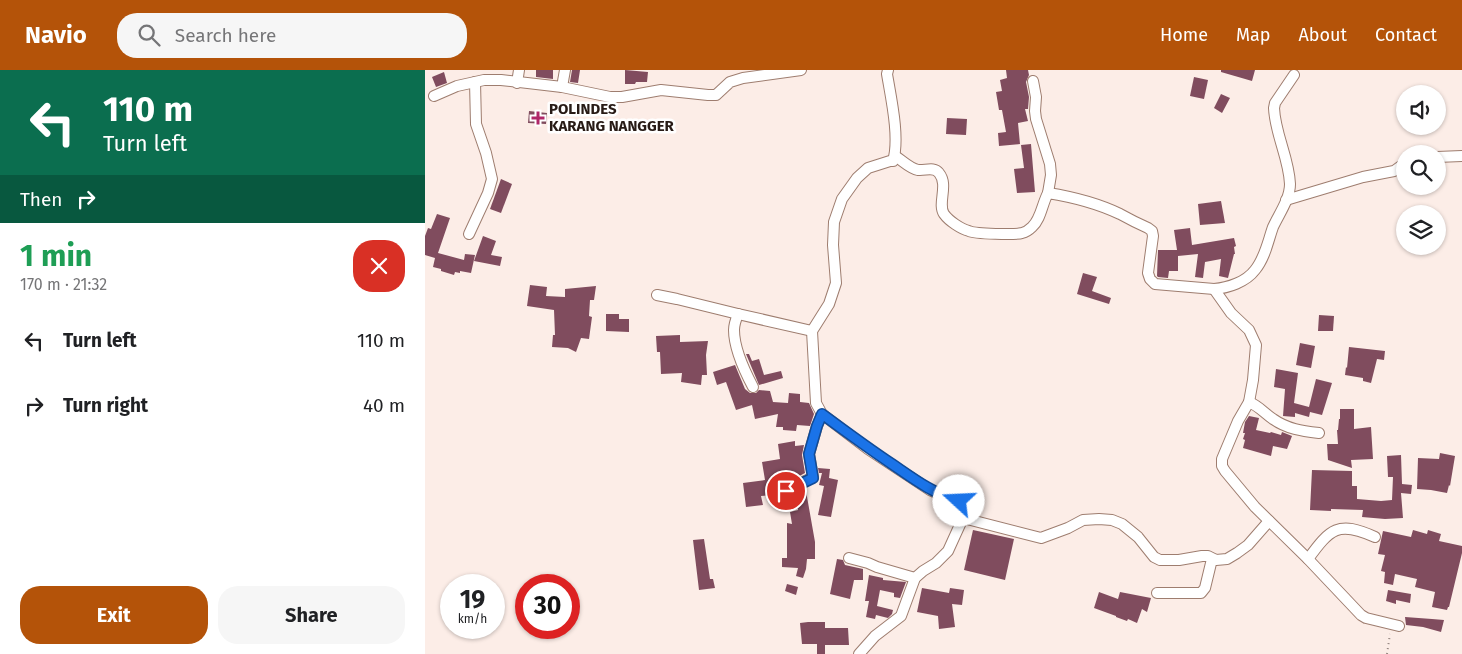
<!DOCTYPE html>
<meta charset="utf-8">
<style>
:root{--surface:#fff;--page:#f6f6f6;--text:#202124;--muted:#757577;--accent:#b45309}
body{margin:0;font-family:"Fira Sans",sans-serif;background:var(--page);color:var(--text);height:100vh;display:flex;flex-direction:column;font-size:19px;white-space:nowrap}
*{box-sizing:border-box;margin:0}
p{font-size:16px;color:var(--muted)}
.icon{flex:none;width:28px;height:28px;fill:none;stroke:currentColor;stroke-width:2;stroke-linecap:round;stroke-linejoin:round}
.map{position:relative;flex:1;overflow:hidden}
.drawer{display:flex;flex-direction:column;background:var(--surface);width:425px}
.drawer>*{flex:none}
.banner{background:#0b6e4f;color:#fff;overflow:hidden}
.fabs{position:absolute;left:971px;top:15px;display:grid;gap:10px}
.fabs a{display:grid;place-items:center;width:50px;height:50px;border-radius:50%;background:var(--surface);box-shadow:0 1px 4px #0004;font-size:25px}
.speed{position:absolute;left:15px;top:504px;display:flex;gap:10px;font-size:25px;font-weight:700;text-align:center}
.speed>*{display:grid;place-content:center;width:65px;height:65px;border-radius:50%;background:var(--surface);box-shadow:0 1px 4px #0004;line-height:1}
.speed small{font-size:12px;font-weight:400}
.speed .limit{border:8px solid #d22;background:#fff;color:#111}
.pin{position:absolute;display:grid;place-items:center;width:42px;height:42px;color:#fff;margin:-21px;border:2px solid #fff;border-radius:50%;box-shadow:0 1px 5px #0007}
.me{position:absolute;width:55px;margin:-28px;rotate:290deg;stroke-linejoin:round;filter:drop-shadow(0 0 4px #0008)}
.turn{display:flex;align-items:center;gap:18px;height:105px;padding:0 20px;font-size:22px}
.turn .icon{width:65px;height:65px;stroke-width:2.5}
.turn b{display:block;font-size:35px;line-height:42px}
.then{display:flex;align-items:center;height:48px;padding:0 20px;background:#0003;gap:10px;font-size:19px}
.round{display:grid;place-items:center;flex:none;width:52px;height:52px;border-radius:20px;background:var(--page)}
.overview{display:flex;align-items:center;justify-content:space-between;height:85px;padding:0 20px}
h1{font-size:30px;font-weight:700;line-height:38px;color:#1e9e55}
.button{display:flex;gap:10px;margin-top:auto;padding:10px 20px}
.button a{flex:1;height:58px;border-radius:20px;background:var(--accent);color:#fff;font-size:20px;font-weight:700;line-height:58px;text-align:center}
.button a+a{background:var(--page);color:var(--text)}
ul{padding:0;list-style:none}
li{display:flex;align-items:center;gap:15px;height:65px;padding:0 20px}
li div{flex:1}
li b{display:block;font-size:19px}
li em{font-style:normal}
header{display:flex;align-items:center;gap:30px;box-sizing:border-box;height:70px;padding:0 25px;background:var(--accent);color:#fff}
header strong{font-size:24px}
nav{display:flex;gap:28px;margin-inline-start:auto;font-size:18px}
.search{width:350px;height:45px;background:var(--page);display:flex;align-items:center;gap:12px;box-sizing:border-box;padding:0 18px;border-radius:20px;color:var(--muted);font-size:19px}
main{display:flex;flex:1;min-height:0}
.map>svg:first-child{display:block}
.building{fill:#804c5e}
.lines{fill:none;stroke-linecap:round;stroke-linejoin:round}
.minor-casing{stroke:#9e7d6f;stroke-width:12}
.path{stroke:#8f817c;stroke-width:2;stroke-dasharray:1 4;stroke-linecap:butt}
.minor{stroke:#fff;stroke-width:10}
.route-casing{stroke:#114b97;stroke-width:12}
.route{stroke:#1a73e8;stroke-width:9}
.poi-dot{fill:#b02769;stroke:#fff;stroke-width:2}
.labels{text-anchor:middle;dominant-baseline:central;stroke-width:5;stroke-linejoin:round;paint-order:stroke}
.poi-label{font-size:15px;font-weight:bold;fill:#281b16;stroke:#fff;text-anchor:start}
</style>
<header>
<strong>Navio</strong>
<div class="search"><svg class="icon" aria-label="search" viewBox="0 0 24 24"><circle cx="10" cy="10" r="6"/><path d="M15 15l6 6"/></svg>Search here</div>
<nav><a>Home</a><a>Map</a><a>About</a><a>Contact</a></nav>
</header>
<main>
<section class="drawer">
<div class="banner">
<div class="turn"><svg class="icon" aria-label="left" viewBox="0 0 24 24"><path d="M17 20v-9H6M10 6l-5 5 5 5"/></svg><div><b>110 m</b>Turn left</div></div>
<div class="then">Then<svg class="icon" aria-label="right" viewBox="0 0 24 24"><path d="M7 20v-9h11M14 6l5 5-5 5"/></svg></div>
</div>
<div class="overview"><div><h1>1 min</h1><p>170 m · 21:32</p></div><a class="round" style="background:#d93025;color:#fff"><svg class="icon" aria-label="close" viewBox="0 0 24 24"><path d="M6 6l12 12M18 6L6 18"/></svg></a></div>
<ul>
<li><svg class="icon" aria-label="left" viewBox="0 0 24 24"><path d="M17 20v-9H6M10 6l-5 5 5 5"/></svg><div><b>Turn left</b></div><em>110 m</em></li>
<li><svg class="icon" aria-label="right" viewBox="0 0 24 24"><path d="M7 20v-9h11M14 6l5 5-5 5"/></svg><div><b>Turn right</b></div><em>40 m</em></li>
</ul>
<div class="button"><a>Exit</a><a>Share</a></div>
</section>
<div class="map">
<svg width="1037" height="584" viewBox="0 0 1037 584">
<rect width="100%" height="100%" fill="#fcede7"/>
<!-- building -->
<g class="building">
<path d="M111,0H128V9L111,7Z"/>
<path d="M147,0H155L153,13L145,12Z"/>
<path d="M200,0L223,2L222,12H211L210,14H200Z"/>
<path d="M581,0H603L604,5L601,12L604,27L603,39H600L603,51L593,53L595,74L574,76L573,63L581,62L577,40H574L571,22L577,21L575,10L582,8Z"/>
<path d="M796,0H830L827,11L796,2Z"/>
<path d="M19,2L22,13L11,17L7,7Z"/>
<path d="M769,7L783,10L779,29L765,26Z"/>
<path d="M796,24L805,28L797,43L789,38Z"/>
<path d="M104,41L122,43L121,54L103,53Z"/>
<path d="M522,48L542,49L541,65L521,64Z"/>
<path d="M606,74L610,122L592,123L589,99L599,98L596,75Z"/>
<path d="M76,109L87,114L76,143L65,139Z"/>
<path d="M796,131L800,153L775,155L773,134Z"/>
<path d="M12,144L25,148L13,183L39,190L40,184L50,185L46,203L35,201V203L30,202L29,205L16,201V199L8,197L10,188L0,185V166L3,158L6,159Z"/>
<path d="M765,158L767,175L809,168L811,176L809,177L810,184H809L803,208L794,206L796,189L780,192L778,208L770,207L773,184L753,186V201H744L743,208L733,207L732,206L733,180H752L749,160Z"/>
<path d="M58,166L71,171L66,185L77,187L75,196L49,191Z"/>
<path d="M658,203L672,207L667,221L686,228L684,234L652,224Z"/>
<path d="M105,215L122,217L121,226L140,227V219L171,216L169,230H165L164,246L167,247L164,269L156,268L151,282L143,278L127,277L128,265H130L129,240L102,236Z"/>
<path d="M181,244H194V249H204V262L181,261Z"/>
<path d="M894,245L909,246L908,261H893Z"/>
<path d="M255,265V272L283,271L281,285L282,305H277L276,315L256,312L257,303L236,304L235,282H232L231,266Z"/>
<path d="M875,273L890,276L886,298L871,295Z"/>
<path d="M924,277L960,281L959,290L952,289L946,313L938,311V308L920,305L921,297L922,298Z"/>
<path d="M321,284H324L327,291L334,289L339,305L356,301L358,308L334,315Z"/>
<path d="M310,295L320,319L325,323H331L334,320L345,321L348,332L363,333L364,323L375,324V332L384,333L389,344L385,356L372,355L371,361L358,360V357H351L353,344L330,349L327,335L311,340L301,312L292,315L288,302Z"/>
<path d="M851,299L873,303L869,333L884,337L891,309L907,313L897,345L885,342L884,347L870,343V347L858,346L860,319L849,317Z"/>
<path d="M915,339H929V359L946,357L948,389L926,390L927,398L903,390L902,374H913L912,360H913L914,349H915Z"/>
<path d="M824,346L834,348L831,360L845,363L846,362L856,365L857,362L867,366L862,379L848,376L846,386L818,378L820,370L818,369L820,363H818L820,352Z"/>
<path d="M370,371V376L379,375L377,385L380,403L359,414L352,415L353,424L336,426L338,435L321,437L318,413L340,410L337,392L355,389L353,374Z"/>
<path d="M1015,383L1030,386L1025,416L1024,415L1022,423L1006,420L992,419L993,388L1014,389Z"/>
<path d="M976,385L977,414L987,415L986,424L976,423L978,448L960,449L937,447L938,440L906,439V441L885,440L887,400L927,401V416H932V429L956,431L967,430L968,407H963L962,386Z"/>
<path d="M393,398L405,399L404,408L413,410L406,447L393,445L399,416L394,415L397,403H394Z"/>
<path d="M377,420V422L381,421L390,472V489H382L381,499L378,508L371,506L373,498L357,497V488H362V453L367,454L365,442L373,440L370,424Z"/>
<path d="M548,460L589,469L580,510L539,500Z"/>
<path d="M988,460L1002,464L1003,460L1016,464L1014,471L1037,476V483L1024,537H1023L1022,540L1007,537L1010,522L990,517L992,509L970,504L968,515L959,513L960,502L956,501L960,485L953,484L958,461L986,467Z"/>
<path d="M279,469L285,509H288L290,518L274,520L268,470Z"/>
<path d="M412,489L418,490L420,495L438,499V510H429L425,529L405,524Z"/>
<path d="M444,505L458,508V510L481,512L475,528L469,527V523L455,520L452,536L468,540L467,544L463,548L451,545L450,549L441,547L444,531H440Z"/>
<path d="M362,514L373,517L371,525L360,521Z"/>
<path d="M497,518L524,523L525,518L539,520L537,535L527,534L530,557L514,559L513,546L492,542Z"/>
<path d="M963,520L986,524L985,533L971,530V534L961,531Z"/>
<path d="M674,522L693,529L695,522L726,528L722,542L717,539L712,553L703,549L702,551L691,547V546L669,538Z"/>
<path d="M980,547L1007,549L1019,550L1016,562L998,557L981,555Z"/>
<path d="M383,552H400V558H423L424,575H400V584H392V574H377L375,553Z"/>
</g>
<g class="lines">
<defs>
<g id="minor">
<path d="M608,11L611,27L610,41L611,49L625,94L626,105L623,123"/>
<path d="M92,13L94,0"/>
<path d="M137,17L140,0"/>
<path d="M9,26L32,16L59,10H76L137,17L185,27H197L236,20L283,25H291L305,12L318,8L376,0"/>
<path d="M470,86C477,90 484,98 493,100C500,101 509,96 514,103C524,115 512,134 519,144C524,151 536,159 544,161C550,164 591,165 597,163C601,162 604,160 607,157C616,149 617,134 623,123C648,127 672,133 695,144C704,149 714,154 723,158L727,161L728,166L723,203L725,209L730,214L789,219C803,218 821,212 830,200C840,188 843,171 848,157C854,144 865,129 865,114C864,88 850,64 849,38L850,33L869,5"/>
<path d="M1012,87L1037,86"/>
<path d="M861,130L938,107L969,101L980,93"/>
<path d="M44,164L63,123L67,109L61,83L51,54L50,12"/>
<path d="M789,219L806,243L824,260L831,275L828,310L824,332L813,351L797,389V396L800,401L830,437L883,489L936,545L941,548L974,556"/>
<path d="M232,225L252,229L313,244L387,261"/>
<path d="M313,244C311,249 309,255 309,260C309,279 319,300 328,317"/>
<path d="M824,332C834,336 839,343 848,349C862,359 877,361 894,363"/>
<path d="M361,421L388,407L384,384L392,356L397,344"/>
<path d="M538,448L616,468L643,458L658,450L674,449L687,450L697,454L713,467L729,487L735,490H754L777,486H783L791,490L802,489L812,483L823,475L844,451"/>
<path d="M424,488L443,493L452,497L490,508"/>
<path d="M883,489C905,459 913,450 950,467"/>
<path d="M732,523H776L780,518L787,489"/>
<path d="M434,584L450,566L476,546L490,508L498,501L511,493L523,481L538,448L540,437L537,432L534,431L518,426L505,420L443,379L397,344L391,333L387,261L404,234L411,213L408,175L409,152L417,129L432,108L443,98L465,91H468C475,68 466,28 462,4L463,0"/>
</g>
</defs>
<!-- minor casing -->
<use href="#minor" class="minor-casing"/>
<!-- path -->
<path class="path" d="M962,584L965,564"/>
<!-- minor -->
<use href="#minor" class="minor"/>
</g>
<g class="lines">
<defs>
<path id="route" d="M361,421L388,408L384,384L392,356L397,344C420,361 443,378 467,394C489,409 507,423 534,431"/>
</defs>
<!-- route casing -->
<use href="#route" class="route-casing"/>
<!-- route -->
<use href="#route" class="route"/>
</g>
<!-- markers -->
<path class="poi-dot" d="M110.5 40.5h5v5h5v5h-5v5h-5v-5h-5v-5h5z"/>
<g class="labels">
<!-- poi labels -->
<g class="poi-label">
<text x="124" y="39">POLINDES<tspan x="124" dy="17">KARANG NANGGER</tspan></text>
</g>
</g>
</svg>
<div class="fabs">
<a><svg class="icon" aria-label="sound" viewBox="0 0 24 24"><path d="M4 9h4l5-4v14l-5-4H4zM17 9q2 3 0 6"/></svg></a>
<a><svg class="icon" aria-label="search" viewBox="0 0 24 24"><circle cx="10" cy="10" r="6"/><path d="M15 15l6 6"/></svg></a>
<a><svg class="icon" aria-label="layers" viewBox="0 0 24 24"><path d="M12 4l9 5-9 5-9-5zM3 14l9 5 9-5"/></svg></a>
</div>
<div class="speed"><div>19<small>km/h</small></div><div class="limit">30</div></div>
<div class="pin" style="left:361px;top:421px;background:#d93025"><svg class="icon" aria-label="arrive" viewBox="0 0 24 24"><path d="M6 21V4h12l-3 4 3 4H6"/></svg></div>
<svg class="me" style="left:534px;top:431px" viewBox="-20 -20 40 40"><circle r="19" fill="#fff"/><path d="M0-13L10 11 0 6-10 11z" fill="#1a73e8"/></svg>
</div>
</main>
